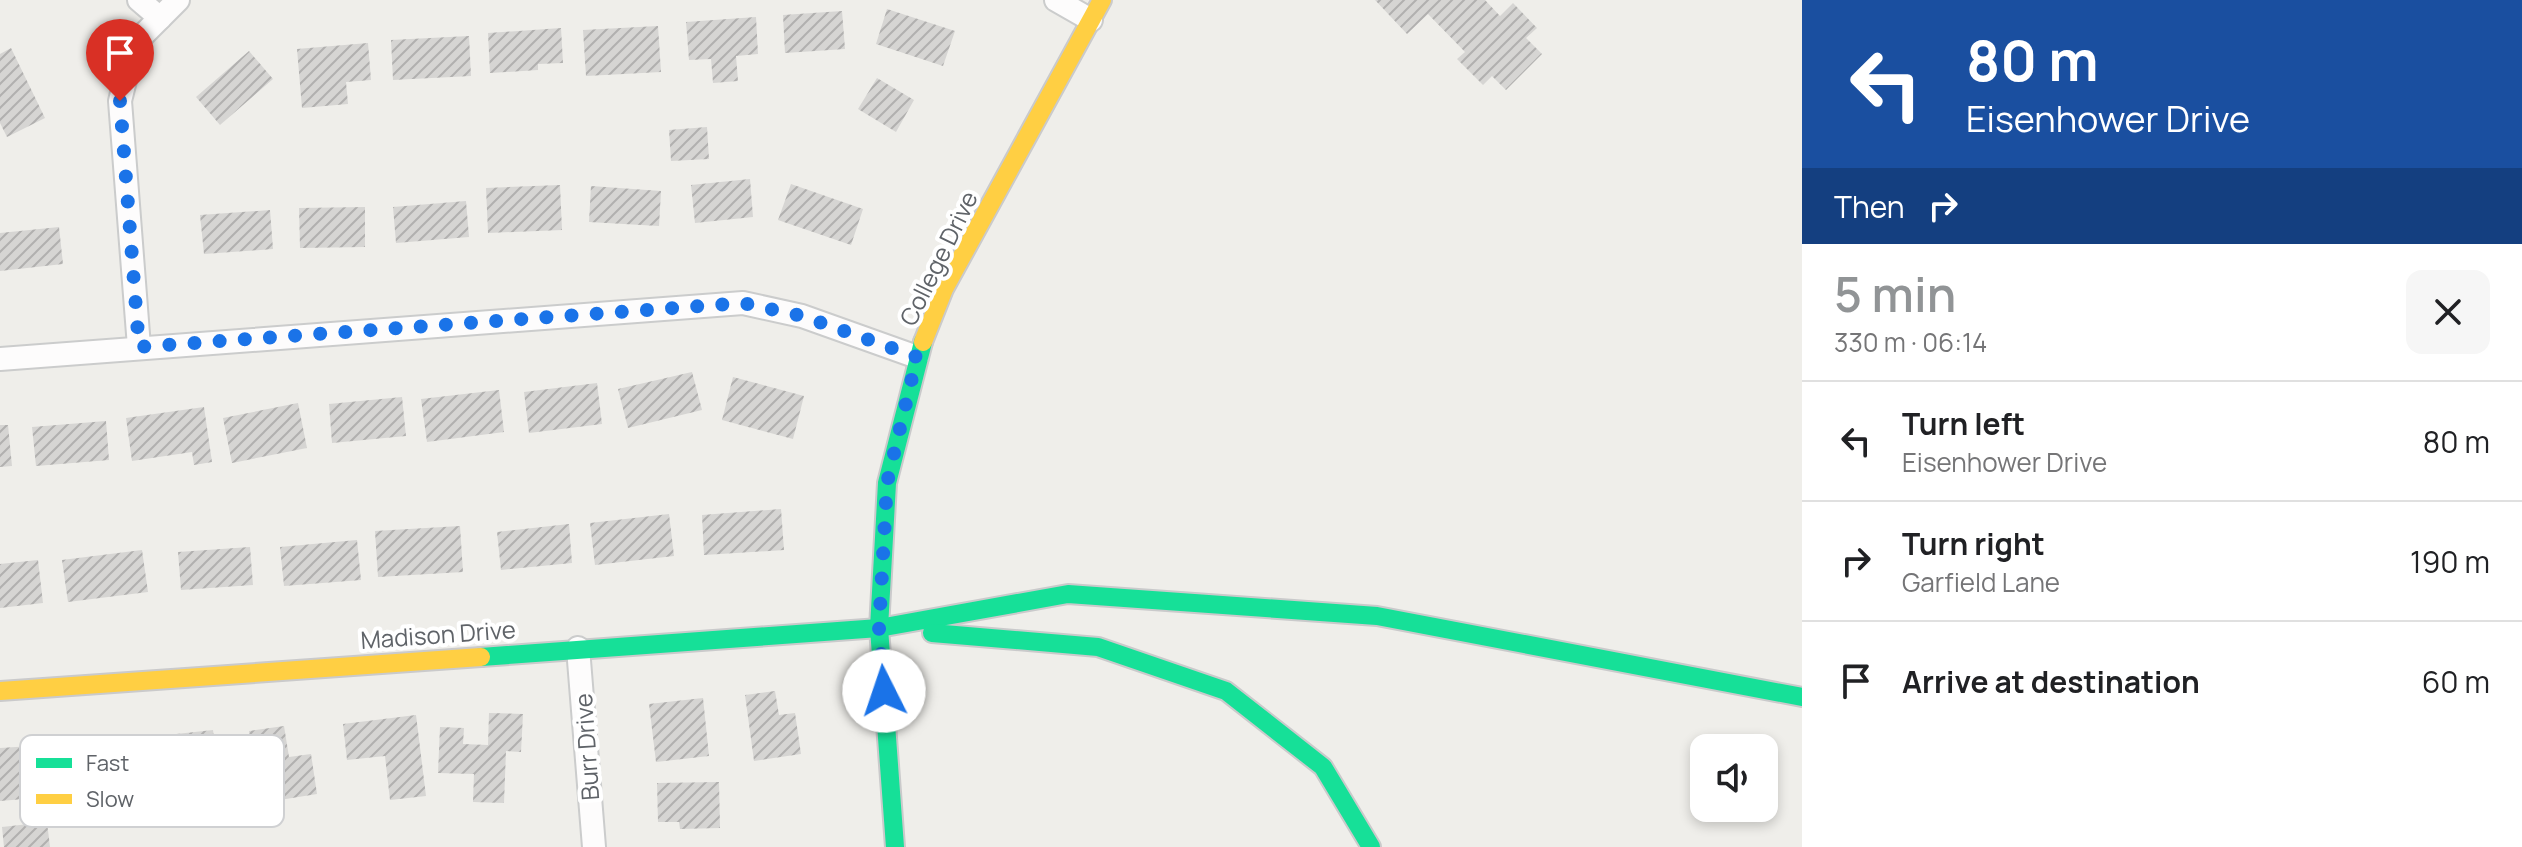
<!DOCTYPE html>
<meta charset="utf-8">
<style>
:root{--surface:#fff;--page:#f6f6f6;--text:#202124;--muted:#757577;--line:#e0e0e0;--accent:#919496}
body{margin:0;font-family:Manrope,sans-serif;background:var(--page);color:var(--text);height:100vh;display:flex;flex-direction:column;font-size:30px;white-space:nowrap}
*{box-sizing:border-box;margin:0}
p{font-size:26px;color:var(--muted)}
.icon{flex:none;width:44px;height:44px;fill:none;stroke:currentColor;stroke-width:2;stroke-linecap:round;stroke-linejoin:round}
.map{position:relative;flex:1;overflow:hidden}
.side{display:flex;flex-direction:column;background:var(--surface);width:720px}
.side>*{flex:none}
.guide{background:#1a4fa0;color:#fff;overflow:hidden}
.buttons{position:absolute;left:1690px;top:734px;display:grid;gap:16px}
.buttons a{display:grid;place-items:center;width:88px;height:88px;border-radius:16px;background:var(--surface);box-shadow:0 4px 12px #0003;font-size:40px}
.pin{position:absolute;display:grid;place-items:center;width:68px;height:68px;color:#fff;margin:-82px -34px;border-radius:50% 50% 50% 0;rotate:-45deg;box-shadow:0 0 8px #0007}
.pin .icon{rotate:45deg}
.me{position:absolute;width:88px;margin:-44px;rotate:356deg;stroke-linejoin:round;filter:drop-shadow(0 0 6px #0008)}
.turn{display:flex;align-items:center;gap:28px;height:168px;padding:0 32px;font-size:36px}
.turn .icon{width:104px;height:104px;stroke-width:2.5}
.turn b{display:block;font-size:56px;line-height:68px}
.then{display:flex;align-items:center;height:76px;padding:0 32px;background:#0003;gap:16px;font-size:30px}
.round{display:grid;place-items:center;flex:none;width:84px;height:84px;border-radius:16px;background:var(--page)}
.headline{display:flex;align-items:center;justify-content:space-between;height:136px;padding:0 32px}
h1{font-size:48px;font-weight:600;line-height:60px;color:var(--accent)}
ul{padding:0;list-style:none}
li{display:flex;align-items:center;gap:24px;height:120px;padding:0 32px;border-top:2px solid var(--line)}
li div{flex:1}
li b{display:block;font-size:30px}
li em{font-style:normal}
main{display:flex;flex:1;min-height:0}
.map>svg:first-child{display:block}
.building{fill:url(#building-hatch)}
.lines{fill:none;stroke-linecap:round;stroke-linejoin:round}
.street-casing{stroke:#cbcccc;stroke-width:26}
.fast-casing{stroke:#cacacb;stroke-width:22}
.slow-casing{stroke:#cacacb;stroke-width:22}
.street{stroke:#fdfcfc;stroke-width:22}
.fast{stroke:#16e098;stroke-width:18}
.slow{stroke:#ffcf43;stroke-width:18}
.route{stroke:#1a73e8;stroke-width:14;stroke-dasharray:0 25.2}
.labels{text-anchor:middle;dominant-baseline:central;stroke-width:8;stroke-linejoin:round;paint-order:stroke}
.street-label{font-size:24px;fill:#5f6368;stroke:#fff}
.key{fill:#fff;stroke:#cfd0d2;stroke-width:2}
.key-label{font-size:22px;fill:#5f6368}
</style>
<main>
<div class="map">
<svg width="1802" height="847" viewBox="0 0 1802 847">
<defs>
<pattern id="building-hatch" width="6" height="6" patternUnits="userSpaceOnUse" patternTransform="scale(2)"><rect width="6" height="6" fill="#d6d5d3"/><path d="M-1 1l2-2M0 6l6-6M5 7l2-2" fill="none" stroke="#b1b0af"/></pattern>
</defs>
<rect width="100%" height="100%" fill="#efeeea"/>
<!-- building -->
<g class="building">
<path d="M1375,0H1485L1500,16L1513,3L1537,28L1526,38L1542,54L1506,90L1492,76L1483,85L1457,59L1465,52L1428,14L1407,34Z"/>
<path d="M887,9L955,31L943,66L876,44Z"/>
<path d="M842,11L845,49L785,53L783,15Z"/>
<path d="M756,17L758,54L736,56L738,81L713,83L711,59L689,60L686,22Z"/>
<path d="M658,26L661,72L586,76L583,30Z"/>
<path d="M561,28L563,63L538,64V70L490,73L488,33Z"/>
<path d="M469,36L471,76L393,80L391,40Z"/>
<path d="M368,43L371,80L346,82L348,104L302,108L297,49Z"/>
<path d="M11,48L45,118L7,137L0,123V54Z"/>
<path d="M249,51L273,79L220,125L196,97Z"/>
<path d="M877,78L914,100L896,132L858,109Z"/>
<path d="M707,127L709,159L671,161L669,130Z"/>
<path d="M750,179L753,217L695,223L691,185Z"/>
<path d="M791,184L863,209L851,245L778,220Z"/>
<path d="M560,185L562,230L488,233L486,188Z"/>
<path d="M591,186L661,191L659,226L589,222Z"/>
<path d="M466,201L469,237L396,243L393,207Z"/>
<path d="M365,207V247L300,248L299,208Z"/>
<path d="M270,210L273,249L204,254L200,215Z"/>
<path d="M59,227L63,264L0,271V233Z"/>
<path d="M692,372L702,410L628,428L618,389Z"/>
<path d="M733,377L804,396L793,439L722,420Z"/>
<path d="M597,383L602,424L529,433L524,392Z"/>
<path d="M499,390L504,432L427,442L421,399Z"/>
<path d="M402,397L406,436L332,443L329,404Z"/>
<path d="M298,403L307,448L232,463L223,418Z"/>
<path d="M204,407L212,462L194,465L192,452L132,461L126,418Z"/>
<path d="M106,421L109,460L36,466L32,427Z"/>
<path d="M0,425H8L12,466L0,467Z"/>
<path d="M781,509L784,550L704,555L702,515Z"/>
<path d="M669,514L674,556L595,565L590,523Z"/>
<path d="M569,524L572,563L501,570L497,532Z"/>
<path d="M460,526L463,572L378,577L375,531Z"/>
<path d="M357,540L361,580L284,586L280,547Z"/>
<path d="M250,547L253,585L181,590L178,552Z"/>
<path d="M142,550L148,592L68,602L62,560Z"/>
<path d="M38,560L43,603L0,608V564Z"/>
<path d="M775,691L779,715L795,713L801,754L754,761L745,695Z"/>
<path d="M703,698L709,756L656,762L649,704Z"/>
<path d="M489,713L523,714L521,752L506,751L504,803L473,802L474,774L438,773L440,727L464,728L463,744L488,745Z"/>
<path d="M416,715L426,796L390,800L385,756L347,760L343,724Z"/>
<path d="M284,726L289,757L311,754L317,794L261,803L249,731Z"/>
<path d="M213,730L218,773L162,779L158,736Z"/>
<path d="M32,746L36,798L0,801V748Z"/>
<path d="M719,782L720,828L680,829L679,822H658L657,783Z"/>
<path d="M47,822L50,847H4L2,827Z"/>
</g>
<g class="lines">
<defs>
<g id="street">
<path d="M139,0L160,18"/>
<path d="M1056,0L1091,20"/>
<path d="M139,347L120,101L134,44L178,0"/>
<path d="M0,359L743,303L802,316L917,357"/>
<path d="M578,648L594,847"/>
</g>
<g id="fast">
<path d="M879,628L1068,594L1377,616L1802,697"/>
<path d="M932,633L1098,647L1226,691L1323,767L1371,847"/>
<path d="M481,657L879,628"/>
<path d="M895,847L879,628L887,483L923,342"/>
</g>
<g id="slow">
<path d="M923,342L944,289L1102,0"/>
<path d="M0,691L481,657"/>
</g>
</defs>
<!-- street casing -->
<use href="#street" class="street-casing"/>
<!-- fast casing -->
<use href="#fast" class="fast-casing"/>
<!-- slow casing -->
<use href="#slow" class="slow-casing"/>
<!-- street -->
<use href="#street" class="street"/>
<!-- fast -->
<use href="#fast" class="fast"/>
<!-- slow -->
<use href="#slow" class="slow"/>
</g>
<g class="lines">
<!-- route -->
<path class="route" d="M120,101L139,347L743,303L802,316L917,357L887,483L879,628L884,691"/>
</g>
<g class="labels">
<!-- street labels -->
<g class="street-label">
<text transform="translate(938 258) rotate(-64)">College Drive</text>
<text transform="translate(438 634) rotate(-4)">Madison Drive</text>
<text transform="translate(586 747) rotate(-94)">Burr Drive</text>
</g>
</g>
<!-- legend -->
<rect x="20" y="735" width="264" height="92" rx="12" class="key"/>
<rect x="36" y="758" width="36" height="10" fill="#16e098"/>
<rect x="36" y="794" width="36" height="10" fill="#ffcf43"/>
<g class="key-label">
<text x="86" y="771">Fast</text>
<text x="86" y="807">Slow</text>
</g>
</svg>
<div class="buttons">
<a><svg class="icon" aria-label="sound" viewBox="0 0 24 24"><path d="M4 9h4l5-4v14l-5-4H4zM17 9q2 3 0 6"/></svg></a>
</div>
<div class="pin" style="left:120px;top:101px;background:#d93025"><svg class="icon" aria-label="arrive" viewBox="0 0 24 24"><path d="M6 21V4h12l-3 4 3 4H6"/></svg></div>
<svg class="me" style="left:884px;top:691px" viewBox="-20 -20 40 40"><circle r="19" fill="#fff"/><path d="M0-13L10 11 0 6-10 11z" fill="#1a73e8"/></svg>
</div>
<section class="side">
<div class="guide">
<div class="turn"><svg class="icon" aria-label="left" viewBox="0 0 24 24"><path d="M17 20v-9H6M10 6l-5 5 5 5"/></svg><div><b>80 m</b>Eisenhower Drive</div></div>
<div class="then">Then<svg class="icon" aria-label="right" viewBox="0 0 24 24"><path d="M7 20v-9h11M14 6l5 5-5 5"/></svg></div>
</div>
<div class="headline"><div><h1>5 min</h1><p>330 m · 06:14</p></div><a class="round"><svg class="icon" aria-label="close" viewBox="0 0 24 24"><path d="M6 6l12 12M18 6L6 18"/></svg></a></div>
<ul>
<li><svg class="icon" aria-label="left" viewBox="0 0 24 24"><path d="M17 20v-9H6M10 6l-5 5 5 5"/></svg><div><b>Turn left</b><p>Eisenhower Drive</p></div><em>80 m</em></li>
<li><svg class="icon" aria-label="right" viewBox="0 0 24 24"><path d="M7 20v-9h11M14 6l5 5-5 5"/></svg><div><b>Turn right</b><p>Garfield Lane</p></div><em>190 m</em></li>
<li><svg class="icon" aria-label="arrive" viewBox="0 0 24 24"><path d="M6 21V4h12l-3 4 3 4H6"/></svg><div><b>Arrive at destination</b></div><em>60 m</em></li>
</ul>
</section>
</main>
